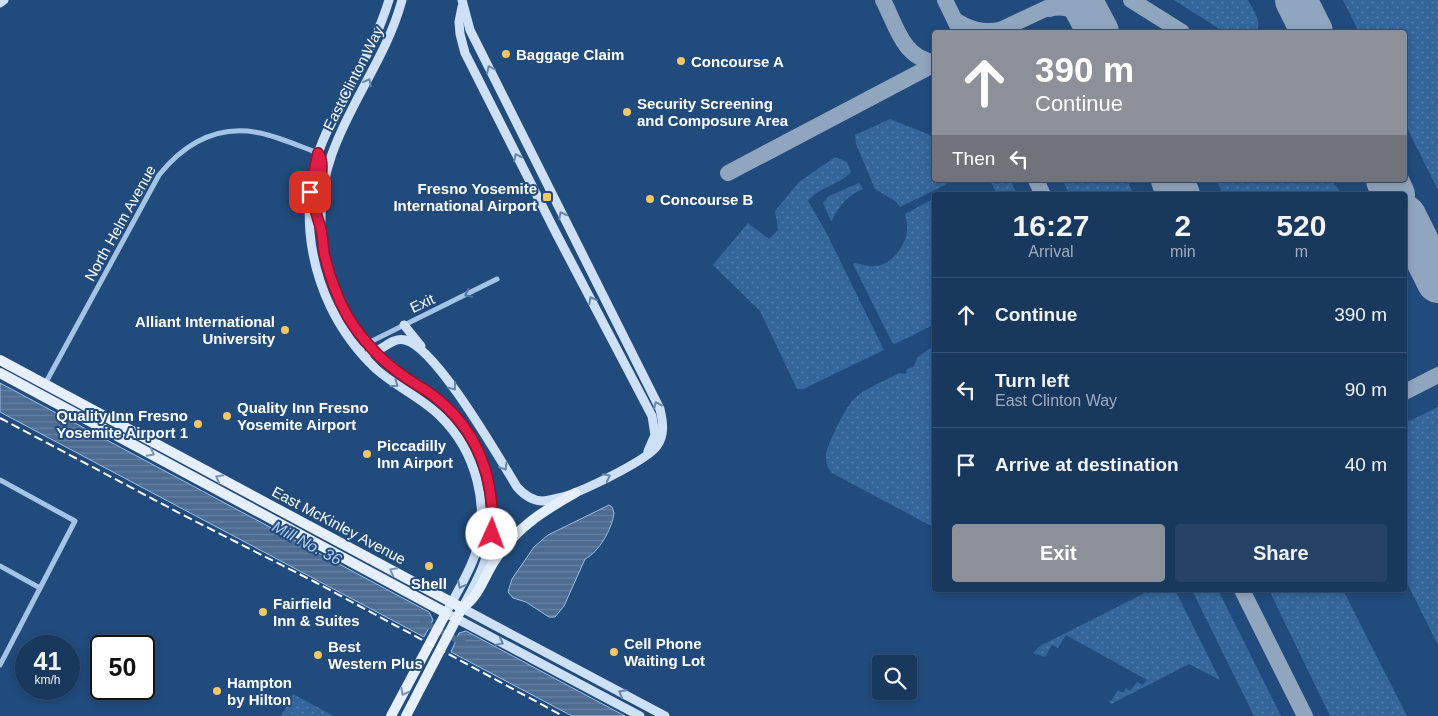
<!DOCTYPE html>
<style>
:root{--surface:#19385e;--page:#264367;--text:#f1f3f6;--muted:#9facbc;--line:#375273;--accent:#8c9099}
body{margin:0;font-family:Arial,sans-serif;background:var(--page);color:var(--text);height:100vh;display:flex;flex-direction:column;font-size:19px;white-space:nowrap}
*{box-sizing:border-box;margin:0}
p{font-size:16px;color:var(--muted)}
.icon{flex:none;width:28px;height:28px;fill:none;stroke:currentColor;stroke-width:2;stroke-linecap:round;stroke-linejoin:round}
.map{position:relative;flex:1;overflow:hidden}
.side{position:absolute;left:932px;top:192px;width:475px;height:400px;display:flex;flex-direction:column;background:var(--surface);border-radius:5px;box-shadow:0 2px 8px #0003,0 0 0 1px var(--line)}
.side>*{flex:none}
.top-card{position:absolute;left:932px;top:30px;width:475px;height:152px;border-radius:5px;box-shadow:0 2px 8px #0003,0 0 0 1px var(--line);background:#8c9099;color:#fff;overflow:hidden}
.fabs{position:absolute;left:872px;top:655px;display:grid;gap:10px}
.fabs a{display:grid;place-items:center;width:45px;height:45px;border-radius:5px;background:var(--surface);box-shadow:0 2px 8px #0003,0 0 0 1px var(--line);font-size:25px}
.speed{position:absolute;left:15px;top:635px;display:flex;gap:10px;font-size:25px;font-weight:700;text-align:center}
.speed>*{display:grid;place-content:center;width:65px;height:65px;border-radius:50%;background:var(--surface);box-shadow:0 2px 8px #0003,0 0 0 1px var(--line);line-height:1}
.speed small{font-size:12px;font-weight:400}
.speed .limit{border:2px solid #111;border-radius:8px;background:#fff;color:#111}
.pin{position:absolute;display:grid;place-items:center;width:42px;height:42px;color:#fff;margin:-21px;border-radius:10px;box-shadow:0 2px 8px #0006}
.me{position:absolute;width:55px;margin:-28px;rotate:2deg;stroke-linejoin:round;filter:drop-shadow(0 0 4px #0008)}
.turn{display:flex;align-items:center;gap:18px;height:105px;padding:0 20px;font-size:22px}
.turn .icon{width:65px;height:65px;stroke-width:2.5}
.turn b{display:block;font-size:35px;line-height:42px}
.then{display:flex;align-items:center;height:48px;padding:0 20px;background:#0003;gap:10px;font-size:19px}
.eta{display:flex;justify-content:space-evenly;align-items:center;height:85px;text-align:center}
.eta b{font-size:30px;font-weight:700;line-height:35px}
.primary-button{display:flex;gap:10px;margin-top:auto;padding:10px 20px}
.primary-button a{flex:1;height:58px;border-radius:5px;background:var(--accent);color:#fff;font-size:20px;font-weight:700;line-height:58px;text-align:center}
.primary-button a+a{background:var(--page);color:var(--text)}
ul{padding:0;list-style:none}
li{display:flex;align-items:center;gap:15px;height:75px;padding:0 20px;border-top:1px solid var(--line)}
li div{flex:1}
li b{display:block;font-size:19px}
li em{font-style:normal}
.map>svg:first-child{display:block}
.grass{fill:url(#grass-dots)}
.water{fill:url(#water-rules);stroke:#98bfe8}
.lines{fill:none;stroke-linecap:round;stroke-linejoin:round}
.canal{stroke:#4d6c91;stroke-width:6}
.taxiway{stroke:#90a5be;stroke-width:16}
.runway{stroke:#90a5be;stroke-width:42}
.street{stroke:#a4c4e6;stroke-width:5}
.secondary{stroke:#cee0f5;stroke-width:9}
.primary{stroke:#e6effd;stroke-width:10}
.rail{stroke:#fff;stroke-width:2;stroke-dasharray:9 4;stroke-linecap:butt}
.oneway{stroke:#6687ad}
.oneway2{stroke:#4f75a2}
.oneway3{stroke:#7a95b7}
.route-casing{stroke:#92132f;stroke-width:12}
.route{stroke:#e11d48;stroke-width:9}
.poi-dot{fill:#f3c766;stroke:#214b7d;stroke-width:2}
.labels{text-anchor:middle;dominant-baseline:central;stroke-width:4;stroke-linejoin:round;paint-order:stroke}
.poi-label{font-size:15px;font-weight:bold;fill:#fff;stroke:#214b7d;text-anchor:start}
.street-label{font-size:15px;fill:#fff;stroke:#214b7d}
.water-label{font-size:16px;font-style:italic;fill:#b0cdee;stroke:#214b7d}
</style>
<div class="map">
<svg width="1438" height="716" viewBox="0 0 1438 716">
<defs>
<pattern id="grass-dots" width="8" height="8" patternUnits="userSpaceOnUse" patternTransform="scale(1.25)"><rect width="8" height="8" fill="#34659b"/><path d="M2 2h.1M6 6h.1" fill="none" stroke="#527caa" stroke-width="1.8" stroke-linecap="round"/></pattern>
<pattern id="water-rules" width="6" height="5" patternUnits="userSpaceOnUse" patternTransform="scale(1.25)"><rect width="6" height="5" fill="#4d6c91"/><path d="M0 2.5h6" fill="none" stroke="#6882a2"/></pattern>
</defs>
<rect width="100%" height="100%" fill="#214b7d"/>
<!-- grass -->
<g class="grass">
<path d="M1174,0H1248C1253,9 1263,23 1256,32H1224Z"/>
<path d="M1343,0H1438V190L1405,124V32H1359Z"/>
<path d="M890,119L928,134L935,139V180H952L945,185L900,207L895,201L875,189L856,144L855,135Z"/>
<path d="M835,157L847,162L851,172C838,186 820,186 808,201L825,230L884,350L803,389H797L760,311L713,265L748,223L769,239L778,230L775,211L799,182Z"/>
<path d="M990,180H1010L1018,195H997Z"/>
<path d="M1062,180H1127L1134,195H1070Z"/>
<path d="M1216,180H1331L1343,195H1223Z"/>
<path d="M859,183L863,189C847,196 839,205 832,221H831L823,203L829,196Z"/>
<path d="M935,198V324L895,344L892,342L853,264L854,263C861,264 868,267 874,266C891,266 906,246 907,230C908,225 906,220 905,214Z"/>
<path d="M935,345V528L832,473C827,467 826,463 826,455C827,445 845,408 853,400C864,388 885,381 899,373L906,374L907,369L913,367L918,357Z"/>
<path d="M1438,407V645L1405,579V423Z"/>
<path d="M1151,590H1175L1220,680L1189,664L1111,704L1108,700L1111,701L1118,690L1123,693L1126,688L1130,691L1137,682L1143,685L1147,680L1066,635L1058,648L1052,645L1045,657L1033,653L1040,646Z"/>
<path d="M1192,590H1218L1281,716H1254Z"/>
<path d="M1269,590H1343L1407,716H1330Z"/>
<path d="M293,694L334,716H281Z"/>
</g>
<!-- water -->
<g class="water">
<path d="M0,383L429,612L433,620L424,637L0,412Z"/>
<path d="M609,505L612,507L614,513C612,529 599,552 585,559L564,606L555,617H549L526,602L513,598L508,592L512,579L534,547L548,535Z"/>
<path d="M466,631L625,716H572L451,652L459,633Z"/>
</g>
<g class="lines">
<!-- canal -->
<path class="canal" d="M423,622L463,643"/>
<!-- taxiway -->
<g class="taxiway">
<path d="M883,0C896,25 903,59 935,62"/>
<path d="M945,0L959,29"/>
<path d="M1131,0L1182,32"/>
<path d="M1049,9C1069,3 1087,16 1097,32"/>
<path d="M955,20C971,30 982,33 1001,30"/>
<path d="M996,32L1064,0"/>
<path d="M1295,32L1300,22V8"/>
<path d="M728,173L935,64"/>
<path d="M1036,180L1043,195"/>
<path d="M1405,392L1438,375"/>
<path d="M1242,590L1305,716"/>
</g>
<!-- runway -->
<g class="runway">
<path d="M1081,0L1098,32"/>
<path d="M1296,0L1312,32"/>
<path d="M1172,180L1179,195"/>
<path d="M1387,180L1394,195"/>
<path d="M1405,216L1438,282"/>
</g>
<!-- street -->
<g class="street">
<path d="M360,351L368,343L497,279"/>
<path d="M45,384L159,175C185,143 217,124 260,133C279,137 299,146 318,153"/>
<path d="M0,480L75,521L0,665"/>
<path d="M0,566L40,588"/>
</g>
<!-- secondary -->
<g class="secondary">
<path d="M389,0C379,33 363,63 347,93C336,113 325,132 318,154C310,179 308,207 310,233C315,285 338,333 376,369C396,387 421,397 440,416C476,451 491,507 475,555C468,575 456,594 446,613L640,716"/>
<path d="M402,0C387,56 351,100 332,154C323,179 320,206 321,232C324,283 352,333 390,366C408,381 428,390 445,405C486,444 503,503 486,557C481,575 471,592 462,608L665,716"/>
<path d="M0,3L4,0"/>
<path d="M462,7L459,22L460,34L465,53L557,235L652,416L655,435L648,451"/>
<path d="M404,325L421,346"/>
<path d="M370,352C383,352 390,337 405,340C436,347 499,458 517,487C524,495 532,501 543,501C551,500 569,496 577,492C594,485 647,460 657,446C665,435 663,422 660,409L470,30L462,0"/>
</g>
<!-- primary -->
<g class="primary">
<path d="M0,360L462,608"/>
<path d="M0,373L446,613L391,716"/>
<path d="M406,716L462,608C481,595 484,575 497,557C518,527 543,511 575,493"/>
</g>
<!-- rail -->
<path class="rail" d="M0,418L183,515L315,582L563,716"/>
</g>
<!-- one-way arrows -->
<defs><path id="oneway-chevron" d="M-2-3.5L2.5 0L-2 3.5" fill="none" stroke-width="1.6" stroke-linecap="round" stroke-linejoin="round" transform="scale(1.25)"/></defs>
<g class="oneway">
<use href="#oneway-chevron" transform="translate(490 69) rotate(-116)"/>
<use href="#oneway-chevron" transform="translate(368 82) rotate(-62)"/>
<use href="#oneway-chevron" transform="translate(517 157) rotate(-117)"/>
<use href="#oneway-chevron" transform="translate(562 215) rotate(-117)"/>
<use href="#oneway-chevron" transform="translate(592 300) rotate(-118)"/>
<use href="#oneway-chevron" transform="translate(395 384) rotate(35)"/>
<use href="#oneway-chevron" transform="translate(453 387) rotate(53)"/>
<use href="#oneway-chevron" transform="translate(657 405) rotate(-114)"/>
<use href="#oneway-chevron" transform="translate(504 467) rotate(59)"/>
<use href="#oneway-chevron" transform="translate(607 477) rotate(-27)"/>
<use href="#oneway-chevron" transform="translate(461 585) rotate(118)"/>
<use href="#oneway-chevron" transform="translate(500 642) rotate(28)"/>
<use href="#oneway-chevron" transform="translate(622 693) rotate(-152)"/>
</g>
<use class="oneway2" href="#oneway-chevron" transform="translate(468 294) rotate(153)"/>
<g class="oneway3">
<use href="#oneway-chevron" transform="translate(151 453) rotate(28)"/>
<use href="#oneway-chevron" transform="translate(219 478) rotate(-152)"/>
<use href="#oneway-chevron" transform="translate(393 571) rotate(-152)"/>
<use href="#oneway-chevron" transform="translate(404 692) rotate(118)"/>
</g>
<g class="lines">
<defs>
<path id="route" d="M310,192L318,153C328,165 315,195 316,212C317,218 320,224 321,230C323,238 323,245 324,253C329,275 337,297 348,317C363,341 383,362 405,377C415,384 425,389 434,396C479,431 495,479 492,534"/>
</defs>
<!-- route casing -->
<use href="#route" class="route-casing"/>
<!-- route -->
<use href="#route" class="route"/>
</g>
<!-- markers -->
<g class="poi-dot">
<circle cx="506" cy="54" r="5"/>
<circle cx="681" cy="61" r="5"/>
<circle cx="627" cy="112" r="5"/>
<rect x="542" y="192" width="10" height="10" rx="2.5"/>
<circle cx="650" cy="199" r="5"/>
<circle cx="285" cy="330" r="5"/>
<circle cx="227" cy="416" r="5"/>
<circle cx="198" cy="424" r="5"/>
<circle cx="367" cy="454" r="5"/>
<circle cx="429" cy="566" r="5"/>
<circle cx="263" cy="612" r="5"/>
<circle cx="614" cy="652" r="5"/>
<circle cx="318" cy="655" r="5"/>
<circle cx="217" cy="691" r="5"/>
</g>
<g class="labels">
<!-- poi labels -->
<g class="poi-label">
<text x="516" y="54">Baggage Claim</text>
<text x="691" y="61">Concourse A</text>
<text x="637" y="103">Security Screening<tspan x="637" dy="17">and Composure Area</tspan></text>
<text x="537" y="188" text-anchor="end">Fresno Yosemite<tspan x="537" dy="17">International Airport</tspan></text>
<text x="660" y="199">Concourse B</text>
<text x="275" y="321" text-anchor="end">Alliant International<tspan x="275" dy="17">University</tspan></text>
<text x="237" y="407">Quality Inn Fresno<tspan x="237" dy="17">Yosemite Airport</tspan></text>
<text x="188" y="415" text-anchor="end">Quality Inn Fresno<tspan x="188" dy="17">Yosemite Airport 1</tspan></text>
<text x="377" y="445">Piccadilly<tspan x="377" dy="17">Inn Airport</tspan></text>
<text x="429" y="583" text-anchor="middle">Shell</text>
<text x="273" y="603">Fairfield<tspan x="273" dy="17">Inn &amp; Suites</tspan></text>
<text x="624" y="643">Cell Phone<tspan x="624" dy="17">Waiting Lot</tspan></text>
<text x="328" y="646">Best<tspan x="328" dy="17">Western Plus</tspan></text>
<text x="227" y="682">Hampton<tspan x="227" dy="17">by Hilton</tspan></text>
</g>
<!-- street labels -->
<g class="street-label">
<text transform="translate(353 78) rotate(-63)">East Clinton Way</text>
<text transform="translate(120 223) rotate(-61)">North Helm Avenue</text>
<text transform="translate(422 303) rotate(-25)">Exit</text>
<text transform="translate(339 525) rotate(28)">East McKinley Avenue</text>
</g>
<!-- water labels -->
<g class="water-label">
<text transform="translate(307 543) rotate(28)">Mill No. 36</text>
</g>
</g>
</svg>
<div class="fabs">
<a><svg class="icon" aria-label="search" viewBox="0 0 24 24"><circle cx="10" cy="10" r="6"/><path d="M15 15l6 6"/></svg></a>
</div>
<div class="speed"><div>41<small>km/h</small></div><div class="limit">50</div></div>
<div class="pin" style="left:310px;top:192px;background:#d93025"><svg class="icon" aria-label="arrive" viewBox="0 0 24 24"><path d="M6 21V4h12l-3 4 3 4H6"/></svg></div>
<svg class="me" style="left:492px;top:534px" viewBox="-20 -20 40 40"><circle r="19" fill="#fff"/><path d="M0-13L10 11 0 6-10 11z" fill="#e11d48"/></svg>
<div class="top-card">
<div class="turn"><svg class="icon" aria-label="ahead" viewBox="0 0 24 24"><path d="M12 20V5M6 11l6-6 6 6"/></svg><div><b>390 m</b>Continue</div></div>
<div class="then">Then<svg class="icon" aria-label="left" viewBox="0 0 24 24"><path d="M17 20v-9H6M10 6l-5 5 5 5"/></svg></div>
</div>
<section class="side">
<div class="eta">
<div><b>16:27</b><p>Arrival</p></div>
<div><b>2</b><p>min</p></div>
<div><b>520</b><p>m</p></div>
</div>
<ul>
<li><svg class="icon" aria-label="ahead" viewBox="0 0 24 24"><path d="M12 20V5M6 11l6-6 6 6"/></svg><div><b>Continue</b></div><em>390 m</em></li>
<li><svg class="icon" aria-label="left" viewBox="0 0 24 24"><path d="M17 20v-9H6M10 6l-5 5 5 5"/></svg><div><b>Turn left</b><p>East Clinton Way</p></div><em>90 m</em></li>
<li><svg class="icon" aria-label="arrive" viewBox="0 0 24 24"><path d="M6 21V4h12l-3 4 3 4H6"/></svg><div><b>Arrive at destination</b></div><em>40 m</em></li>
</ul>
<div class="primary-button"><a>Exit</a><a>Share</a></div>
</section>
</div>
